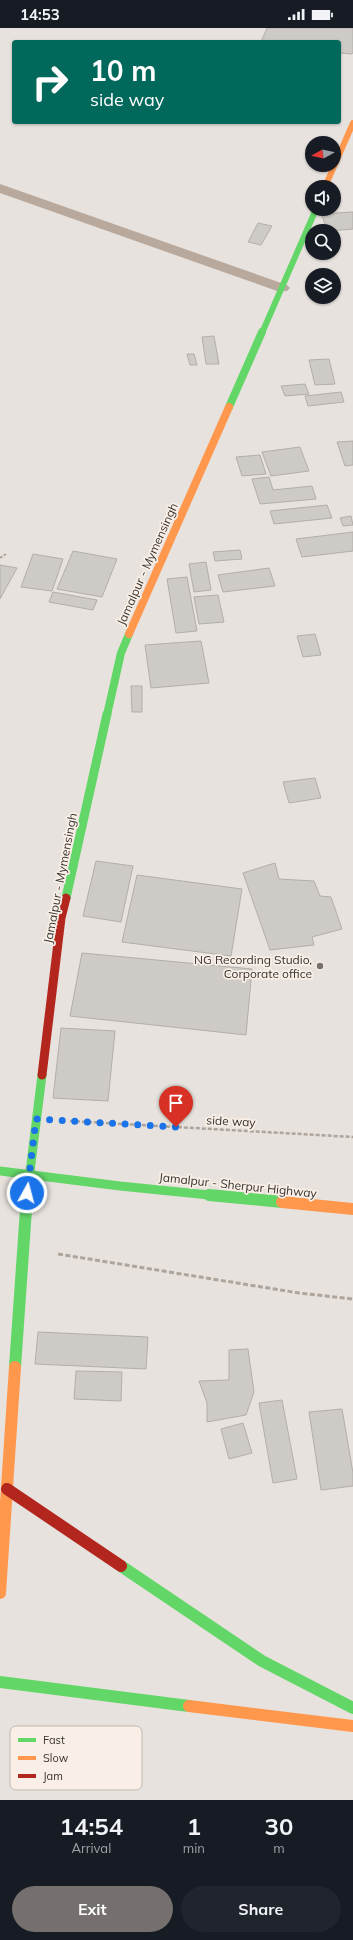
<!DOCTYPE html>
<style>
:root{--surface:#171b24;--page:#20242c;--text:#f1f3f6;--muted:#9ea1a6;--accent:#75706d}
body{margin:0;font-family:Mulish,sans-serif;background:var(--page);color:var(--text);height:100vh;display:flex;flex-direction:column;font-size:15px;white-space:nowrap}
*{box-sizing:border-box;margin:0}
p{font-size:13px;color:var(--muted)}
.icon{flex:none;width:22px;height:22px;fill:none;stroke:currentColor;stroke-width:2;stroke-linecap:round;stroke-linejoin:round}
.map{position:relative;height:1772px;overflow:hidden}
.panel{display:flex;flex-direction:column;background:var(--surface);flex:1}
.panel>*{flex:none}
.hud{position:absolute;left:12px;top:12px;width:329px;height:84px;border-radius:4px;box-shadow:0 1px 3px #0004;background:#00695c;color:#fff;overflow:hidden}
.needle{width:26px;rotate:262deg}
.tools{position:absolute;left:305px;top:108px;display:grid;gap:8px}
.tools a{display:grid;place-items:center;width:36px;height:36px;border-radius:50%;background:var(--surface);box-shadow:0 1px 3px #0004;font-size:20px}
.pin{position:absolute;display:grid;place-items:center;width:34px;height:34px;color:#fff;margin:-41px -17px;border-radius:50% 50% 50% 0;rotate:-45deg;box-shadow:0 0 4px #0007}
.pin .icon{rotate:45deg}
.me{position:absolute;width:44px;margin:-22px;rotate:7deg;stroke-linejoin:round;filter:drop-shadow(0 0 3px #0008)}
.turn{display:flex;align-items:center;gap:14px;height:84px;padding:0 12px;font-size:18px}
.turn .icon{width:52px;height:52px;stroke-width:2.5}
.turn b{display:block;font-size:28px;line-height:34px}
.eta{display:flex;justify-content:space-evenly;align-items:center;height:68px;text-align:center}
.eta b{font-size:24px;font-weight:700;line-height:28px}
.action{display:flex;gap:8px;margin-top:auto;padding:8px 12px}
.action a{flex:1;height:46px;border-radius:24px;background:var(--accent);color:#fff;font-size:16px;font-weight:700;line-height:46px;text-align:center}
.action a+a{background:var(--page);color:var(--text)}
.status{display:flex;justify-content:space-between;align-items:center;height:28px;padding:0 20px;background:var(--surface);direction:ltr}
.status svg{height:11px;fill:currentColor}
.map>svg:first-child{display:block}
.building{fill:#cecac6;stroke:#b2aeaa}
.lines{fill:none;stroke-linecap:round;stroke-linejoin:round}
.path-far2{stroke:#aea49c;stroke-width:2;stroke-dasharray:3 1.5;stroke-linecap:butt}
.path-far1{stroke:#aea49c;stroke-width:2.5;stroke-dasharray:4 2;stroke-linecap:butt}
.path{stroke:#aea49c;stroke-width:3;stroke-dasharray:5 2.5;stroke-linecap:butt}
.street{fill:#b9a99d;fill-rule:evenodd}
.fast-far3{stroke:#63d668;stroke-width:6}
.fast-far2{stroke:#63d668;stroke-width:8}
.fast-far1{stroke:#63d668;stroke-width:9}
.fast{stroke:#63d668;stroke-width:12}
.slow-far2{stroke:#ff974d;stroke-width:6}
.slow-far1{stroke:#ff974d;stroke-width:8}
.slow{stroke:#ff974d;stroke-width:12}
.jam-far1{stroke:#b3261e;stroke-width:9}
.jam{stroke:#b3261e;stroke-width:12}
.route{stroke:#1a73e8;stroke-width:7;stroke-dasharray:0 12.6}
.poi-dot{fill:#75706d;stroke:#f9efe6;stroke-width:1.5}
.labels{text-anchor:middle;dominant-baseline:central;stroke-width:3.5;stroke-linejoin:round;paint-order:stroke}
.street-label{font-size:12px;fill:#373330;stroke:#f9efe6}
.poi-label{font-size:12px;fill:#373330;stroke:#f9efe6;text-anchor:end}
.key{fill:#f9efe6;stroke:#bfb7af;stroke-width:1}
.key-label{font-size:11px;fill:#373330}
</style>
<div class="status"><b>14:53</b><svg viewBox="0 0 49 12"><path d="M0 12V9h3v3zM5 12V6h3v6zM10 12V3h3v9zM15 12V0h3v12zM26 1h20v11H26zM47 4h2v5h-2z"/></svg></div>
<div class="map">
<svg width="353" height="1772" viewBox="0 0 353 1772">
<rect width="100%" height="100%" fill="#e7e2dd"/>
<!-- building -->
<g class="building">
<path d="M267,0H353V24L352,26L339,25V14H261Z"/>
<path d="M353,184V201L328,203L321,186Z"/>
<path d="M258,195L272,198L261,217L248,214Z"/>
<path d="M214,308L219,336H206L202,309Z"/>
<path d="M187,326H194L197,337H190Z"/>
<path d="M329,331L335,356L315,357L309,332Z"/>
<path d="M305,356L309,366L285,368L281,358Z"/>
<path d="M341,364L344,374L308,378L305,368Z"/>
<path d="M353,413V437L345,438L337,414Z"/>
<path d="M300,419L309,443L271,448L262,424Z"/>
<path d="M260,427L266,446L242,448L236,429Z"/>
<path d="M269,449L273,462L312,458L316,471L260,476L252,451Z"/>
<path d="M327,477L332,490L274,496L270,483Z"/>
<path d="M351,488L353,497L343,498L340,490Z"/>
<path d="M353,504V523L302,529L296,511Z"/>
<path d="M240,522L242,531L215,533L213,524Z"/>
<path d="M73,523L117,531L102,569L57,561Z"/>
<path d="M33,526L63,531L52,563L21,559Z"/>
<path d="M206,534L211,562L194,564L189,536Z"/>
<path d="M0,537L17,540L0,571Z"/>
<path d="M269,540L275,558L223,564L218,547Z"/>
<path d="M187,549L197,603L176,605L167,551Z"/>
<path d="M53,564L97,572L93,582L49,574Z"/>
<path d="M218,567L224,594L199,596L194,569Z"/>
<path d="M315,606L321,627L303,629L297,608Z"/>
<path d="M201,613L209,655L151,660L145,617Z"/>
<path d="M131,658H142V684H132Z"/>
<path d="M315,750L321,770L289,775L283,754Z"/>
<path d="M96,833L133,838L121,894L83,888Z"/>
<path d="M275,835L279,851L314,853L320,868L331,869L342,901L312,909L314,917L270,922L243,845Z"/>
<path d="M137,847L242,861L231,928L122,914Z"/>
<path d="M82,925L252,941L246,1007L70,988Z"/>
<path d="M61,1000L115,1003L108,1073L53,1070Z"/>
<path d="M38,1304L148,1309L146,1341L35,1336Z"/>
<path d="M248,1321L254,1364L246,1387L207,1394V1375L199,1353L229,1352V1322Z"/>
<path d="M76,1343L122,1344L121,1373L74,1371Z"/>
<path d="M282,1372L297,1451L273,1455L259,1375Z"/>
<path d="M342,1381L353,1445V1458L321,1462L309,1384Z"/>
<path d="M243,1395L252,1425L229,1431L221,1401Z"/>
</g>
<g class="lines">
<!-- path-far2 -->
<path class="path-far2" d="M0,530L6,526"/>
<!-- path-far1 -->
<path class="path-far1" d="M70,1093L353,1109"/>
<!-- path -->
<path class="path" d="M58,1226L299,1265L353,1271"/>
<!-- street -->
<path class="street" d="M0,156L287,257L290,260L287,263H277L0,165Z"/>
<!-- fast-far3 -->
<path class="fast-far3" d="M262,305L316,181"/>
<!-- fast-far2 -->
<g class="fast-far2">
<path d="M229,379L262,304"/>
<path d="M107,687L121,625L129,606"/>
</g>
<!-- fast-far1 -->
<g class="fast-far1">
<path d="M66,870L107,686"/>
<path d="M0,1143L120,1158L219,1168"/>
<path d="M27,1168L42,1047"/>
</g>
<!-- fast -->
<g class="fast">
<path d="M209,1167L282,1174"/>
<path d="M15,1339L27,1167"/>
<path d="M121,1538L262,1633L353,1680"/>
<path d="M0,1654L189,1678"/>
</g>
<!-- slow-far2 -->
<path class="slow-far2" d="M325,159L353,95"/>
<!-- slow-far1 -->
<path class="slow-far1" d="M129,606L229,379"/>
<!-- slow -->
<g class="slow">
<path d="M282,1174L353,1181"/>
<path d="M0,1565L15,1339"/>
<path d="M189,1678L353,1698"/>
</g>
<!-- jam-far1 -->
<path class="jam-far1" d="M42,1047L61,890L66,870"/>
<!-- jam -->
<path class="jam" d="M7,1461L121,1538"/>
</g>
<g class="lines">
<!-- route -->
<path class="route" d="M27,1165L36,1091L176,1099"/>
</g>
<!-- markers -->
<circle class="poi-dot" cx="320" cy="938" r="4"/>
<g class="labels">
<!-- street labels -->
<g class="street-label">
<text transform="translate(147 536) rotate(-66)">Jamalpur - Mymensingh</text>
<text transform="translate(60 850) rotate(-79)">Jamalpur - Mymensingh</text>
<text transform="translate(231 1093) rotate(3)">side way</text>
<text transform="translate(238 1157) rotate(6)">Jamalpur - Sherpur Highway</text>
</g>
<!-- poi labels -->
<g class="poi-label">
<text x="312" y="931">NG Recording Studio,<tspan x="312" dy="14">Corporate office</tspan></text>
</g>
</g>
<!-- legend -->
<rect x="10" y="1698" width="132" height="64" rx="6" class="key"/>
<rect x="18" y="1710" width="18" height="4" fill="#63d668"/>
<rect x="18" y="1728" width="18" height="4" fill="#ff974d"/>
<rect x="18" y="1746" width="18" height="4" fill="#b3261e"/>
<g class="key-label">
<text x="43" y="1716">Fast</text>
<text x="43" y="1734">Slow</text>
<text x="43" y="1752">Jam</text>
</g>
</svg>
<div class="tools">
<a><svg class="needle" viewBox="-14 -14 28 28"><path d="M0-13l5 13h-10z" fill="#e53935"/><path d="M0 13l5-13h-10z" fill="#9ea1a6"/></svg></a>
<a><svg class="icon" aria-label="sound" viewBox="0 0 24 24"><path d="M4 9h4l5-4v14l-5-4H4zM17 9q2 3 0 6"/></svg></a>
<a><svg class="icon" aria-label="search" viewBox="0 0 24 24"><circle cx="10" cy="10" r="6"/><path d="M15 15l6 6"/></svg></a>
<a><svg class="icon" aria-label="layers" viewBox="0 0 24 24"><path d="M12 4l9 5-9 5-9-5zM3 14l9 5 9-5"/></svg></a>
</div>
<div class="pin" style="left:176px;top:1099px;background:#d93025"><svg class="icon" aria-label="arrive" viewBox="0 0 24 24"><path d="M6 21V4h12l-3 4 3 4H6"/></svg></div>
<svg class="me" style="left:27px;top:1165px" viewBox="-20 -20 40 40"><circle r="17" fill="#1a73e8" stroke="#fff" stroke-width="3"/><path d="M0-11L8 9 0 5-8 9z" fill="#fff"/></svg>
<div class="hud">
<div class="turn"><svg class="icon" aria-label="right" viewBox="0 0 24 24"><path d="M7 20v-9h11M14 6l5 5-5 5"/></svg><div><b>10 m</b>side way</div></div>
</div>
</div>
<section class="panel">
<div class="eta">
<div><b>14:54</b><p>Arrival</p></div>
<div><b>1</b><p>min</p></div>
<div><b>30</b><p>m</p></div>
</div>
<div class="action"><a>Exit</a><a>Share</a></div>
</section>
